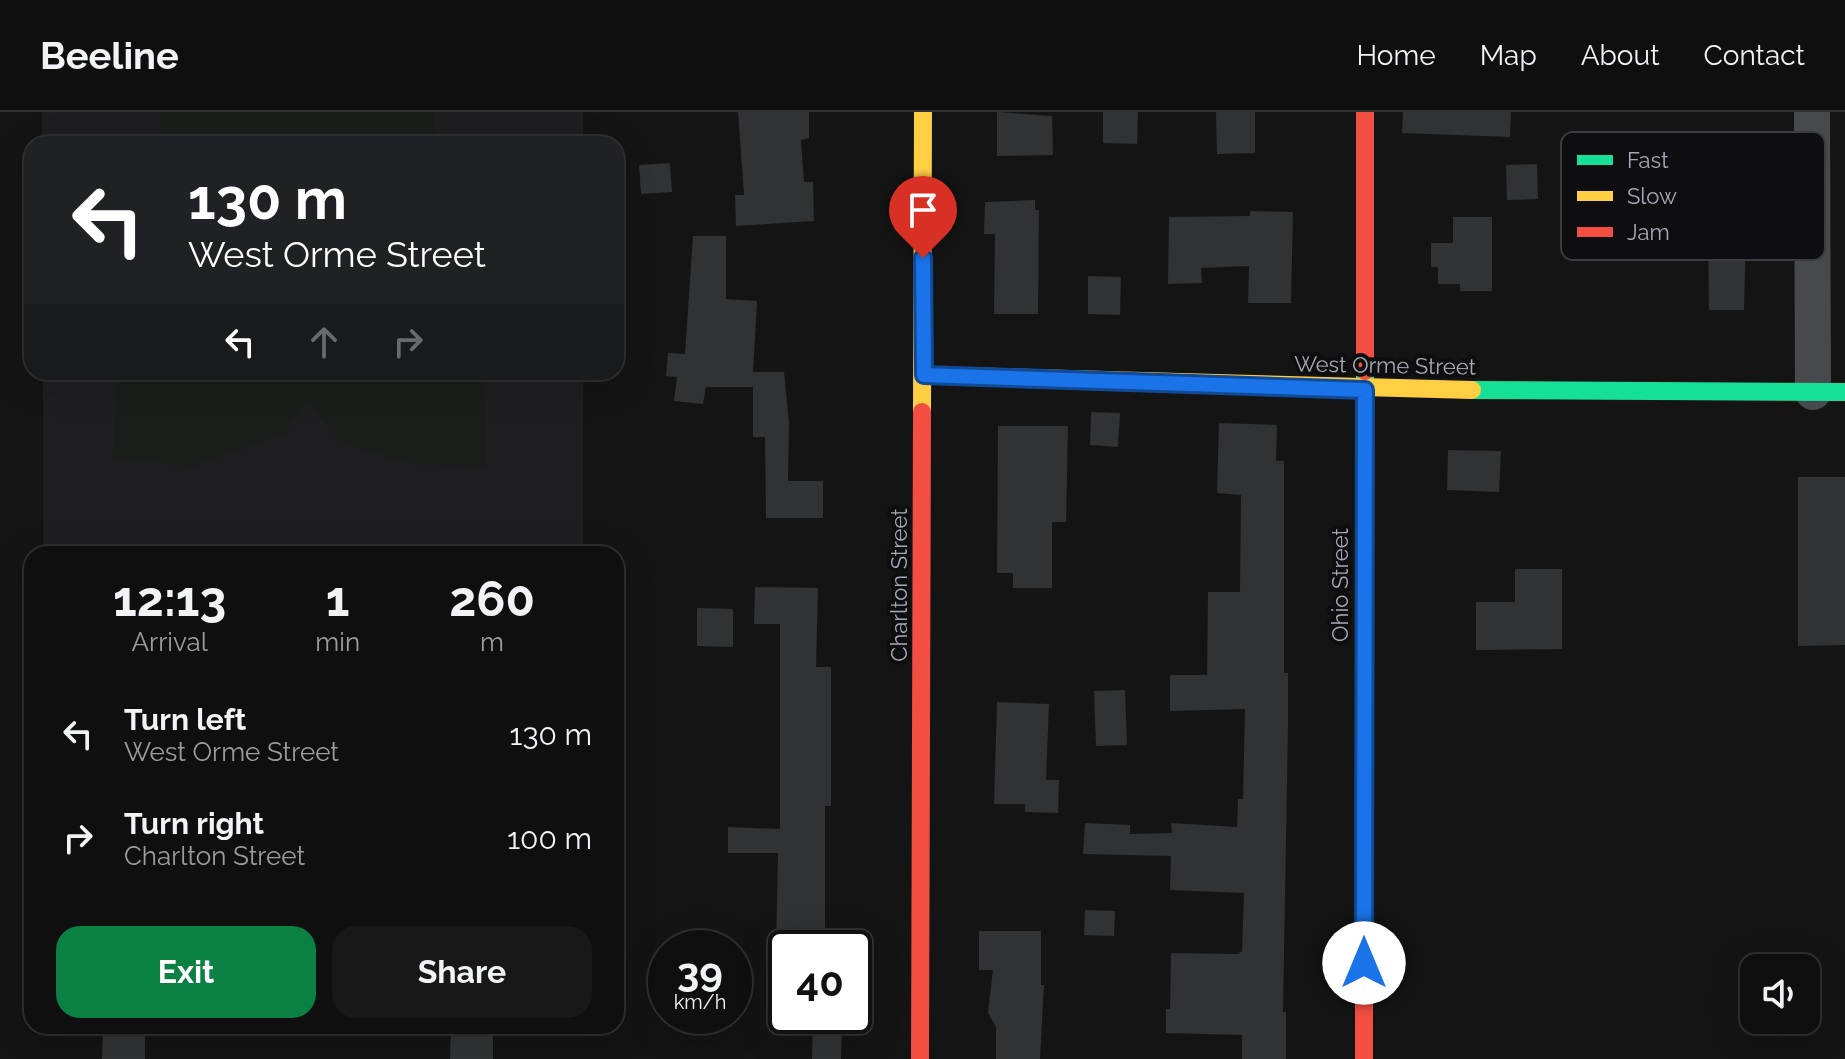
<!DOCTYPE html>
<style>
:root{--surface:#0f0f0f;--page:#181818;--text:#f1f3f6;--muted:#9b9c9e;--line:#2f2f2f;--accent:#0b8043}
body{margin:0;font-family:Raleway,sans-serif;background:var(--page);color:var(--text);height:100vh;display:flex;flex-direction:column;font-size:30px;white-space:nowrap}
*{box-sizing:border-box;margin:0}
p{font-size:26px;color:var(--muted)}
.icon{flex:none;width:44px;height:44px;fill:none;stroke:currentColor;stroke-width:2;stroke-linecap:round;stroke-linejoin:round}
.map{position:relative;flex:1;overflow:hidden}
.sheet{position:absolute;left:24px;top:434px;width:600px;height:488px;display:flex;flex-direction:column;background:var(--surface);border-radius:24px;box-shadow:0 8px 32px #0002,0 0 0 2px var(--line)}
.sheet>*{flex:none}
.banner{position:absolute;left:24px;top:24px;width:600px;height:244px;border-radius:24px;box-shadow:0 8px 32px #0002,0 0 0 2px var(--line);background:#202124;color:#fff;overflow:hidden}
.buttons{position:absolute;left:1740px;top:842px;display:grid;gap:16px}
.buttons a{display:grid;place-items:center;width:80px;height:80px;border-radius:16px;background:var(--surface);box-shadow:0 8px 32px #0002,0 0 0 2px var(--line);font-size:40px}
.speed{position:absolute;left:648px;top:818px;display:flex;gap:16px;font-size:40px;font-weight:700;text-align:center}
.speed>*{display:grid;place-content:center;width:104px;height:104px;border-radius:50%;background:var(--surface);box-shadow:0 8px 32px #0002,0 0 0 2px var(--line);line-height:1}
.speed small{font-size:20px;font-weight:400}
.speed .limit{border:4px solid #111;border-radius:12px;background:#fff;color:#111}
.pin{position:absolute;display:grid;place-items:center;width:68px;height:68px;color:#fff;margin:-82px -34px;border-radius:50% 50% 50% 0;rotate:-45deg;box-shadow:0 0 8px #0007}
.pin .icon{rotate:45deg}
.me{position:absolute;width:88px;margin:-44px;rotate:0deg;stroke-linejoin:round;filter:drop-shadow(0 0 6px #0008)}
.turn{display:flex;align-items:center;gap:28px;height:168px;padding:0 32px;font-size:36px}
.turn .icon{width:104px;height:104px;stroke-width:2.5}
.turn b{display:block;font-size:56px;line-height:68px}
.lanes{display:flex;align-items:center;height:76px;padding:0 32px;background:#0003;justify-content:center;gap:40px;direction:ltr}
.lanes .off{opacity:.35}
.eta{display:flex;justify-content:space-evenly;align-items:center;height:136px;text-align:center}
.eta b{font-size:48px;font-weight:700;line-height:56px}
.action{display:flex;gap:16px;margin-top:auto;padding:16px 32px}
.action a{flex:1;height:92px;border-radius:24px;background:var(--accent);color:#fff;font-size:32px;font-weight:700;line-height:92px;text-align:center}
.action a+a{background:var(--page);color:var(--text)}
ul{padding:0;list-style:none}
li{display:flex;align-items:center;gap:24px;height:104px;padding:0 32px}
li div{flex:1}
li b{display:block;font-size:30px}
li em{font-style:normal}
header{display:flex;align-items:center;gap:48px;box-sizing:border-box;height:112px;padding:0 40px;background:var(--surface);border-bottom:2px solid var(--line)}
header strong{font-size:38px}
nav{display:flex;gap:44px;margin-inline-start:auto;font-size:28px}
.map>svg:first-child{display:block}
.built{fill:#1e1e21}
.green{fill:#191e1a}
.building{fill:#313234}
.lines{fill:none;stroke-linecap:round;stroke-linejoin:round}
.street{stroke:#48494c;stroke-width:36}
.fast{stroke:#16e098;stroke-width:18}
.slow{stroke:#ffcf43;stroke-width:18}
.jam{stroke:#f24e42;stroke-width:18}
.route-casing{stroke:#114b97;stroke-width:20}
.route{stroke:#1a73e8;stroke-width:14}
.labels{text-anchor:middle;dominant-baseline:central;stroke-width:8;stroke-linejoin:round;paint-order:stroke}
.street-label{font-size:22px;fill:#a5a9b4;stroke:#0e0e10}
.key{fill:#0e0e10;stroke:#3b3c41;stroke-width:2}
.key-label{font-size:22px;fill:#a5a9b4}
</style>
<header>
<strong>Beeline</strong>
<nav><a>Home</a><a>Map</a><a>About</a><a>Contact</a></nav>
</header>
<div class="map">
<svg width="1845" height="947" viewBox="0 0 1845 947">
<rect width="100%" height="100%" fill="#141414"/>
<!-- built -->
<g class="built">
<rect x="42" y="0" width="541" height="32"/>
<rect x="43" y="260" width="540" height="182"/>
</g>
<!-- green -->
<g class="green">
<rect x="160" y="0" width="275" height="32"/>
<path d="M118,260H484L486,354L410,352L343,331L306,289L285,321L192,354L113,346Z"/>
</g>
<!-- building -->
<g class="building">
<path d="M738,0H809V26L801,28L804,70H813L814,109L736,114L735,83H744Z"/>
<path d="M997,0L1052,4L1053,43L997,44Z"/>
<path d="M1103,0H1138L1137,32L1103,31Z"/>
<path d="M1216,0H1255V41L1217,42Z"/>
<path d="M1403,0H1511L1510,25L1402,21Z"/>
<path d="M670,51L672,80L641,82L639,53Z"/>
<path d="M1537,52L1538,87L1507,88L1506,53Z"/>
<path d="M1035,88V98H1039L1038,202H994L995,122H984L985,90Z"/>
<path d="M1250,99L1293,100L1291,191H1248L1249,154L1201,156L1202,171L1168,172L1169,105L1250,104Z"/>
<path d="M1453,105H1492V179H1460V172H1438V155H1431V131H1453Z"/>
<path d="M1708,122H1746L1744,198H1709Z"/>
<path d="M693,124H726V187L757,189L753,260H784L789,311L788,369H823V406H766L765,325H753V262V275H706L703,292L674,289L677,265L666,264L668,241L685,242Z"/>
<path d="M1088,164L1121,165L1120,203L1088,202Z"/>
<path d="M1091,300L1120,301L1118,335L1090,333Z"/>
<path d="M1219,311L1277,313L1276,349H1284V561H1288V613L1283,900H1286V947H1242V923L1166,921V897H1170L1171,841L1238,842L1242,839L1244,781L1170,778L1171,744L1083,742L1085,711L1130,713V722L1172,721L1171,711L1237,715L1238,687H1243L1245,597L1170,599V563H1207L1208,480H1240L1241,383L1217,381Z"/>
<path d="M998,314H1068L1066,410H1052V476H1013V461H997Z"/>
<path d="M1448,338L1501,339L1499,380L1447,378Z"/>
<path d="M1798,365H1845V533L1798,534Z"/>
<path d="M1515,457H1562V537L1476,538V490H1515Z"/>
<path d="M755,475L818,476L816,555H831V694H825V836H776L778,741H728V715L780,717V512H754Z"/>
<path d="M697,496L733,497V535L697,534Z"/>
<path d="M1125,578L1127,633L1096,634L1094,579Z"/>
<path d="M997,590L1049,592L1046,668H1059L1058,701L1025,700V692H994Z"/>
<path d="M1085,798L1115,799L1114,824L1084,823Z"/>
<path d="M979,819H1041V873H1044L1040,947H996V915L988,901L993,858H979Z"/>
<path d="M813,904H842L841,947H812Z"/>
<path d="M103,914H145V947H102Z"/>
<path d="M451,914H493V947H450Z"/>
</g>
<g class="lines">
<!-- street -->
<path class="street" d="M1812,0L1813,280"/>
<!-- fast -->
<g class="fast">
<path d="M1472,278L1845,280"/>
<path d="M1364,580L1365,259"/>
</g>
<!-- slow -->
<g class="slow">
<path d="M924,263L1472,278"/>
<path d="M922,300L923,0"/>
</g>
<!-- jam -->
<g class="jam">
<path d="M1365,259V0"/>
<path d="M920,947L922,300"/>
<path d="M1364,947V580"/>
</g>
</g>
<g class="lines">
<defs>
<path id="route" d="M923,146L924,263L1365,278L1364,851"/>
</defs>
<!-- route casing -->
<use href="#route" class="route-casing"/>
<!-- route -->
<use href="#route" class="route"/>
</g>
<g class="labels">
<!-- street labels -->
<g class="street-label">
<text transform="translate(1385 253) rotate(1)">West Orme Street</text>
<text transform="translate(899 473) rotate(-90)">Charlton Street</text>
<text transform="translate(1340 473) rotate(-90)">Ohio Street</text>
</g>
</g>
<!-- legend -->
<rect x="1561" y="20" width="264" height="128" rx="12" class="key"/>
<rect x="1577" y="43" width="36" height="10" fill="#16e098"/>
<rect x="1577" y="79" width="36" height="10" fill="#ffcf43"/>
<rect x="1577" y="115" width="36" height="10" fill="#f24e42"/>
<g class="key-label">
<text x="1627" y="56">Fast</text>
<text x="1627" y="92">Slow</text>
<text x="1627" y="128">Jam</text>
</g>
</svg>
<div class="buttons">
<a><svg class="icon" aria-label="sound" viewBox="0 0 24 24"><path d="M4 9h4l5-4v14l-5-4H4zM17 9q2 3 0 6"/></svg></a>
</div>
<div class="speed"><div>39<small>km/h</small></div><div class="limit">40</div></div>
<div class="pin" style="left:923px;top:146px;background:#d93025"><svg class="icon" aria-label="arrive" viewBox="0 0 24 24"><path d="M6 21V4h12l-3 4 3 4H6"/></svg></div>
<svg class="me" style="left:1364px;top:851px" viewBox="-20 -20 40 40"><circle r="19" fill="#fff"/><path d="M0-13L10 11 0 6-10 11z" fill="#1a73e8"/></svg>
<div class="banner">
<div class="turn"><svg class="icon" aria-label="left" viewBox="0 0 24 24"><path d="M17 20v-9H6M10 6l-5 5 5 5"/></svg><div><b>130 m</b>West Orme Street</div></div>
<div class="lanes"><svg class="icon" aria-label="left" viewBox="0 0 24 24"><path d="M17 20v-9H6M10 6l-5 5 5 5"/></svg><svg class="icon off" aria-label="ahead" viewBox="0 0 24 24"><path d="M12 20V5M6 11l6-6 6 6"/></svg><svg class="icon off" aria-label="right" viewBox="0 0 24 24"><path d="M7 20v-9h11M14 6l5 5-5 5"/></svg></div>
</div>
<section class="sheet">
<div class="eta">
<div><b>12:13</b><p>Arrival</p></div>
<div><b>1</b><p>min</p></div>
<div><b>260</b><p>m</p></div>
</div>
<ul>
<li><svg class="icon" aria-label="left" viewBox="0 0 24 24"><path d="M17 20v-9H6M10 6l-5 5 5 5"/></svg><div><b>Turn left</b><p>West Orme Street</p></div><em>130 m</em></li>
<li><svg class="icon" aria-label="right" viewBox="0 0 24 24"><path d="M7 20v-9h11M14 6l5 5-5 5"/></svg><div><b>Turn right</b><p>Charlton Street</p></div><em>100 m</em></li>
</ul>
<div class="action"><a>Exit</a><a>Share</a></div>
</section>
</div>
